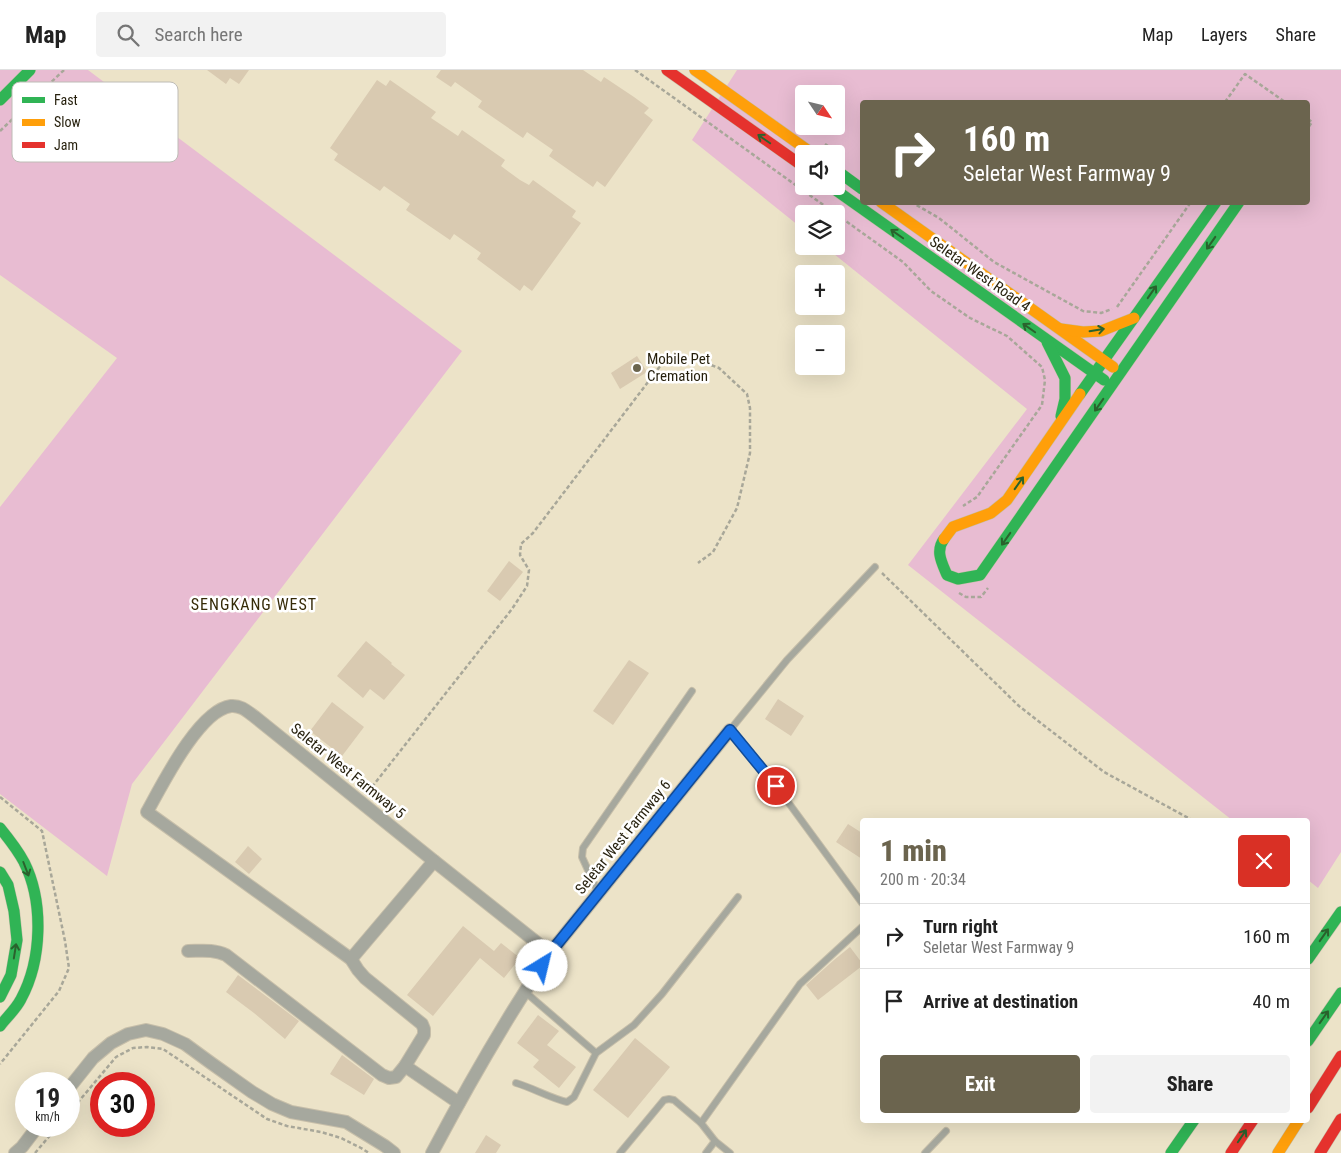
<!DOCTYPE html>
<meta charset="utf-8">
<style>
:root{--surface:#fff;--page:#f2f2f2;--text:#222;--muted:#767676;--line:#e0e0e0;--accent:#6b644e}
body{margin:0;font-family:"Roboto Condensed",sans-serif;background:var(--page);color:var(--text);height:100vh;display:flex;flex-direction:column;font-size:19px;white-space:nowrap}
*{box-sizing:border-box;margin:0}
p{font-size:16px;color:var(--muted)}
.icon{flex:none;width:28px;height:28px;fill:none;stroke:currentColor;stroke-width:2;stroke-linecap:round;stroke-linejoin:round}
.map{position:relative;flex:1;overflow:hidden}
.side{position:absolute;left:860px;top:748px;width:450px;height:305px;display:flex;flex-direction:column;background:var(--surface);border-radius:5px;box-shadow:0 5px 20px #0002}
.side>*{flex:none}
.banner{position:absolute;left:860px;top:30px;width:450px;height:105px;border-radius:5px;box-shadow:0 5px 20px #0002;background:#6b644e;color:#fff;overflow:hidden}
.needle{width:32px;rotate:125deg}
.fabs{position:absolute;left:795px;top:15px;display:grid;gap:10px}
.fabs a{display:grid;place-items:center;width:50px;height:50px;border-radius:5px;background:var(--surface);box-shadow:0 5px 20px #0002;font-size:25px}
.speed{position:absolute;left:15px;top:1002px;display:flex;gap:10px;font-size:25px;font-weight:700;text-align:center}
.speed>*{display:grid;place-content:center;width:65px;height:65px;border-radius:50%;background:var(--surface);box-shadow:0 5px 20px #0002;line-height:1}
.speed small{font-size:12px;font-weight:400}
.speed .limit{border:8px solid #d22;background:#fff;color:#111}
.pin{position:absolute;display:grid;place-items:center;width:42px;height:42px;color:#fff;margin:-21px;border:2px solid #fff;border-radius:50%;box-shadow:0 1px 5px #0007}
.me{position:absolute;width:55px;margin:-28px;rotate:36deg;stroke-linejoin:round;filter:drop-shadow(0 0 4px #0008)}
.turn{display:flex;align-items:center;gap:18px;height:105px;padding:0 20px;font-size:22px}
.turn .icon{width:65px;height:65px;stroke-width:2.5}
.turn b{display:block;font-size:35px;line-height:42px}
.round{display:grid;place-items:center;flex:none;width:52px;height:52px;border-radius:5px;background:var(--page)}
.head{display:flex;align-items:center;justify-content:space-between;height:85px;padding:0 20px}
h1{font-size:30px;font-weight:800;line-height:38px;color:var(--accent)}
.button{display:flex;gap:10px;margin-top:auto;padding:10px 20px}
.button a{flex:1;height:58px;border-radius:5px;background:var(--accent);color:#fff;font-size:20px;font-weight:800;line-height:58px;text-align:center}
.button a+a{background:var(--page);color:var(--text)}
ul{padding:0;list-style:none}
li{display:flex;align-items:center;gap:15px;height:65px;padding:0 20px;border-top:1px solid var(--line)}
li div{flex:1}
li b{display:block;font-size:19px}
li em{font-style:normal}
header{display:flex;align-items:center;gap:30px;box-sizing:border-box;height:70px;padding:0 25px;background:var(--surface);border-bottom:1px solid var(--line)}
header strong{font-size:24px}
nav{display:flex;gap:28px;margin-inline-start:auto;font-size:18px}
.search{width:350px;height:45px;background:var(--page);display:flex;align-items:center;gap:12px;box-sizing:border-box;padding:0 18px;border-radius:5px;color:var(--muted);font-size:19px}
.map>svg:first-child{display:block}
.green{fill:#e8bcd2;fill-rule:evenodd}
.building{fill:#d9cab1}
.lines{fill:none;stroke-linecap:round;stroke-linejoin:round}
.lane-casing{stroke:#c6bea9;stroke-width:8}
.street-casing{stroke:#c6bea9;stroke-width:14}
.fast-casing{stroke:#c6bea9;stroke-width:12}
.slow-casing{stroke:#c6bea9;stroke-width:12}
.jam-casing{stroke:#c6bea9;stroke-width:12}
.path{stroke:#a8a799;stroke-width:2.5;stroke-dasharray:4 2.5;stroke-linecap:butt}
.lane{stroke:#a6a89e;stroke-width:6}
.street{stroke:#a6a89e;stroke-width:12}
.fast{stroke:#30b455;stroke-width:11}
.slow{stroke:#ff9f0a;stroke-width:11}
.jam{stroke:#e5322d;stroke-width:11}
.oneway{stroke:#2a622d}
.route-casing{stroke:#114b97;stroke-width:12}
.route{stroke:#1a73e8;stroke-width:9}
.poi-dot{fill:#6b644e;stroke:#fff;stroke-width:2}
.labels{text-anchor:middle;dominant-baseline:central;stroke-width:5;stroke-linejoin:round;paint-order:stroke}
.street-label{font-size:15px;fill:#251f0c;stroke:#fff}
.poi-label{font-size:15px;fill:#251f0c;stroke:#fff;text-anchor:start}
.neighbourhood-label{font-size:16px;letter-spacing:1px;fill:#352a07;stroke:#fff}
.key{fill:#fff;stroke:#bebcb6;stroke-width:1}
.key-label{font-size:14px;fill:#251f0c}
</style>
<header>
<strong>Map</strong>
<div class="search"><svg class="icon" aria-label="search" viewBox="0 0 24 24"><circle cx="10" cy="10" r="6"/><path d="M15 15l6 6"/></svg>Search here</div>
<nav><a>Map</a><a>Layers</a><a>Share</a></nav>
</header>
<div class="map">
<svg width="1341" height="1083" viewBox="0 0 1341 1083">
<rect width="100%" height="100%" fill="#ece3c8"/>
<!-- green -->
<g class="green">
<path d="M0,0H88L462,281L132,714L107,806L0,724V437L117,288L0,205Z"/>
<path d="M737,0H1341V782L1318,818L1308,810V750H1232L908,495L1027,339L824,176H836V144H804V160L692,70ZM804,24H836V56H804ZM862,32H1308V132H862ZM804,84H836V116H804Z"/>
</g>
<!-- building -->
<g class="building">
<path d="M207,0H249L239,14L230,8L226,14Z"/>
<path d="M441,0H583L601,12L604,7L634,27L649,38L644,43L653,50L605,117L597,111L593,117L549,86L553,80L527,62L523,68L478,37L482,31L455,12L451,17L436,7Z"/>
<path d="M377,10L386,16L390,10L436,42L431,48L458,66L462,60L505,90L501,96L520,110L529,115L533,110L576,141L572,147L581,153L532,221L524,215L520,221L477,189L481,183L454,164L450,170L406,140L410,134L384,116L380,121L334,90L338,84L330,78Z"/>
<path d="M637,286L647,302L620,319L611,303Z"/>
<path d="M509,491L523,502L500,531L487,521Z"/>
<path d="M366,571L392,593L391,594L405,605L384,630L370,619L363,628L337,606Z"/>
<path d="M629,590L649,603L613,655L593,641Z"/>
<path d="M778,629L804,646L791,666L765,649Z"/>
<path d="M332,632L364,657L342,686L310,661Z"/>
<path d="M848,754L862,763V789L836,772Z"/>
<path d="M248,776L262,789L249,804L235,792Z"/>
<path d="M463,856L494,881L501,873L520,888L504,908L480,888L433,946L407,925Z"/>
<path d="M850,877L862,893V896L818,930L806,915L834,890Z"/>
<path d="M238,905L299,951L285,969L254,943L226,922Z"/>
<path d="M538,945L559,961L547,975L576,997L559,1018L533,997L539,990L517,973Z"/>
<path d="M635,968L670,997L628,1048L593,1020Z"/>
<path d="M342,985L374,1009L364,1025L330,1004Z"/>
<path d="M486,1065L501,1075L496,1083H475Z"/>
</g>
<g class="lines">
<defs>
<g id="lane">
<path d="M598,822L582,787L583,778L692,621"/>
<path d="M862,833L766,702L730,660L787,590L875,497"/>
<path d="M524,921L596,983"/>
<path d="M516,1013C533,1018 550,1028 567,1032L574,1027L596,983L634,955L662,924L738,827"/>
<path d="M701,1053L800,914L862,857"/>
<path d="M620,1083L664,1030L669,1029L674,1030L701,1053L715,1071L730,1083"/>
<path d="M706,1083L715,1071"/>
<path d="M925,1083L946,1061"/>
</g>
<g id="street">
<path d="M188,881C200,881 214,879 226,885L382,1005L389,1008L396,1007L405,996L424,965V959L422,954L365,908L358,900L351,889L147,742C162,715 199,640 231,636C241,635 248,642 255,647L434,791L550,883"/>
<path d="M351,889L434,791"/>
<path d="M405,996L459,1033"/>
<path d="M69,1018L93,988L111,973L128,964L146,960L163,964L185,974L211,993L252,1022L272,1034L291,1042L346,1052L385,1076L394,1083"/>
<path d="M15,1083L22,1077L38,1056"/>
<path d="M432,1083C468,1015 507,947 550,883L730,660"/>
</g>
<g id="fast">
<path d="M0,30L30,0"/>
<path d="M836,100L862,119"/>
<path d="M830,116L1104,310"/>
<path d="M1047,272L1065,308V329L1061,346"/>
<path d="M1080,324L1216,132"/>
<path d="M944,469C935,481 942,493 947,505L958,509L980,505L1239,132"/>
<path d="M0,758C9,769 17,779 24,792C44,832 42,890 21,929C16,939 7,947 0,956"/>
<path d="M0,802L8,815L14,841L17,870L11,905L0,927"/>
<path d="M1308,889L1341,842"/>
<path d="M1308,971L1341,923"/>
<path d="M1171,1083L1194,1050"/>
</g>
<g id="slow">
<path d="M695,0L813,84"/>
<path d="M881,132L1113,297"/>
<path d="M1061,259L1083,262L1101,261L1134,248"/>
<path d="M944,469L953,457L991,443L1007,430L1080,324"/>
<path d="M1278,1083L1299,1050"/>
</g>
<g id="jam">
<path d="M667,0L804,97"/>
<path d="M1308,1038L1341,986"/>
<path d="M1231,1083L1253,1050"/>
<path d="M1320,1083L1341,1049"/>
</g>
</defs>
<!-- lane casing -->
<use href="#lane" class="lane-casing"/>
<!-- street casing -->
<use href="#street" class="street-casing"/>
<!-- fast casing -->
<use href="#fast" class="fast-casing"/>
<!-- slow casing -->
<use href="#slow" class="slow-casing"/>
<!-- jam casing -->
<use href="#jam" class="jam-casing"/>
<!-- path -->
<g class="path">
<path d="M635,0L836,144"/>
<path d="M1225,32L1245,4L1285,32"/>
<path d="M1308,49L1312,52L1308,58"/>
<path d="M0,61L64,0"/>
<path d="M825,74L841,85"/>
<path d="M911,132L939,148L994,192L1083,241L1101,243L1112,239"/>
<path d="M836,144L903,192L931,221L970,248L1007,266L1042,297L1045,310L1042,335L977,427L963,436"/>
<path d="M1117,237L1191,132"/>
<path d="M882,503L1019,636L1104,702L1192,750"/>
<path d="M959,523L966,527H981L988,518"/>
<path d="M368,722L512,539L527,516L529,500L520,485L521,474L533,463L661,295L671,291L695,289L719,298L747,324L750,338V383L737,438L713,482L698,493"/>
<path d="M0,727L42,761L65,871L69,898L59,921L0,994"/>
<path d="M69,1043L116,987L133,978L147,977L163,979L267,1049L287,1056L321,1062L341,1068L361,1078L369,1083"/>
<path d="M35,1083L58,1056"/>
</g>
<!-- lane -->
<use href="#lane" class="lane"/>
<!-- street -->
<use href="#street" class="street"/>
<!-- fast -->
<use href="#fast" class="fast"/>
<!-- slow -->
<use href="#slow" class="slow"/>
<!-- jam -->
<use href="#jam" class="jam"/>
</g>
<!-- one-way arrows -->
<defs><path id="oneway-shaft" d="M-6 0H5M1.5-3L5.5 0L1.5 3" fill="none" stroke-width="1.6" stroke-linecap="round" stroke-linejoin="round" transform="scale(1.25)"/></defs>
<g class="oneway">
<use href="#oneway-shaft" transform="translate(764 69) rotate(-145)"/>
<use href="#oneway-shaft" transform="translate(897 164) rotate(-145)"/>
<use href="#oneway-shaft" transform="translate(1211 173) rotate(125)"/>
<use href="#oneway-shaft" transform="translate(1152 222) rotate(-55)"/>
<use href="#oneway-shaft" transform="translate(1029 258) rotate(-145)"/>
<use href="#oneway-shaft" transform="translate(1097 260) rotate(-9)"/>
<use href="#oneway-shaft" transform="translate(1099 335) rotate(125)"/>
<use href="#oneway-shaft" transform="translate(1019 413) rotate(-55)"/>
<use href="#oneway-shaft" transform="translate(1006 469) rotate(125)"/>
<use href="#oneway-shaft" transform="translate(26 799) rotate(69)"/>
<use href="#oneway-shaft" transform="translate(1324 865) rotate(-55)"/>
<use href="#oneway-shaft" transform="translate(15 881) rotate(-81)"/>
<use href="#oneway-shaft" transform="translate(1324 947) rotate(-55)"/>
<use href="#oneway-shaft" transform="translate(1242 1066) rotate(-56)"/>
</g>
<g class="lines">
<defs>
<path id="route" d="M542,896L550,883L730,660L776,716"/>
</defs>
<!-- route casing -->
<use href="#route" class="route-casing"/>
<!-- route -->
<use href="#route" class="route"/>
</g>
<!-- markers -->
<circle class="poi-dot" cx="637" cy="298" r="5"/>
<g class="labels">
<!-- street labels -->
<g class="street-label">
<text transform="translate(980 204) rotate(35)">Seletar West Road 4</text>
<text transform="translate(348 701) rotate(39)">Seletar West Farmway 5</text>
<text transform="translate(623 767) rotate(-51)">Seletar West Farmway 6</text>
</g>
<!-- poi labels -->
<g class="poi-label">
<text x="647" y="289">Mobile Pet<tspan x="647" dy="17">Cremation</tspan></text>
</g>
<!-- neighbourhood labels -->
<g class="neighbourhood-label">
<text x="254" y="534">SENGKANG WEST</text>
</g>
</g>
<!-- legend -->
<rect x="12" y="12" width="166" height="80" rx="8" class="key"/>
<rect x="22" y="27" width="23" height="6" fill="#30b455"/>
<rect x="22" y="49" width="23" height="7" fill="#ff9f0a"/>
<rect x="22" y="72" width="23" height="6" fill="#e5322d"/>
<g class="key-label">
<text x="54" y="35">Fast</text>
<text x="54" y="57">Slow</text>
<text x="54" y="80">Jam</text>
</g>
</svg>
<div class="fabs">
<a><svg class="needle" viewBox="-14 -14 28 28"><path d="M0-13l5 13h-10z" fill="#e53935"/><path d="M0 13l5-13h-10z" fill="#767676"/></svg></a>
<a><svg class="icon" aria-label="sound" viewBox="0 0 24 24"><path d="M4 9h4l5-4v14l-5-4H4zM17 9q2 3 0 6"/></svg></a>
<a><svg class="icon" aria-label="layers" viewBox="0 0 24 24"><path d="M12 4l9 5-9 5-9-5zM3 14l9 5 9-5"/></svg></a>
<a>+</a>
<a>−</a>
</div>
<div class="speed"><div>19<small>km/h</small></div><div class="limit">30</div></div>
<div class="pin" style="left:776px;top:716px;background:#d93025"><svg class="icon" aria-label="arrive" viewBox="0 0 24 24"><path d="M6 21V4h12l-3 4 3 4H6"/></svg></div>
<svg class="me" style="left:542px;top:896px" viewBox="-20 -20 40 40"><circle r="19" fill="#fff"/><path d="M0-13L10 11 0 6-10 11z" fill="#1a73e8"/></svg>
<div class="banner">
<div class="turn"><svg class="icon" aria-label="right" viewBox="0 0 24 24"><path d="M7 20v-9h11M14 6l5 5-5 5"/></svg><div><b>160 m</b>Seletar West Farmway 9</div></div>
</div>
<section class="side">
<div class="head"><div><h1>1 min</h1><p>200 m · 20:34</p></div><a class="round" style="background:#d93025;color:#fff"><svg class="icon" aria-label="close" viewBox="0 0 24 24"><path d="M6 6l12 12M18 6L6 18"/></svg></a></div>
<ul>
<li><svg class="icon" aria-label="right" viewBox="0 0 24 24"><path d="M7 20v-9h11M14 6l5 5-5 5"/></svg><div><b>Turn right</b><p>Seletar West Farmway 9</p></div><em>160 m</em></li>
<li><svg class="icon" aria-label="arrive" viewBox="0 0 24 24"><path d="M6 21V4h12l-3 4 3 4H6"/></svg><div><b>Arrive at destination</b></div><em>40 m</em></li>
</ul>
<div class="button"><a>Exit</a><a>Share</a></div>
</section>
</div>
